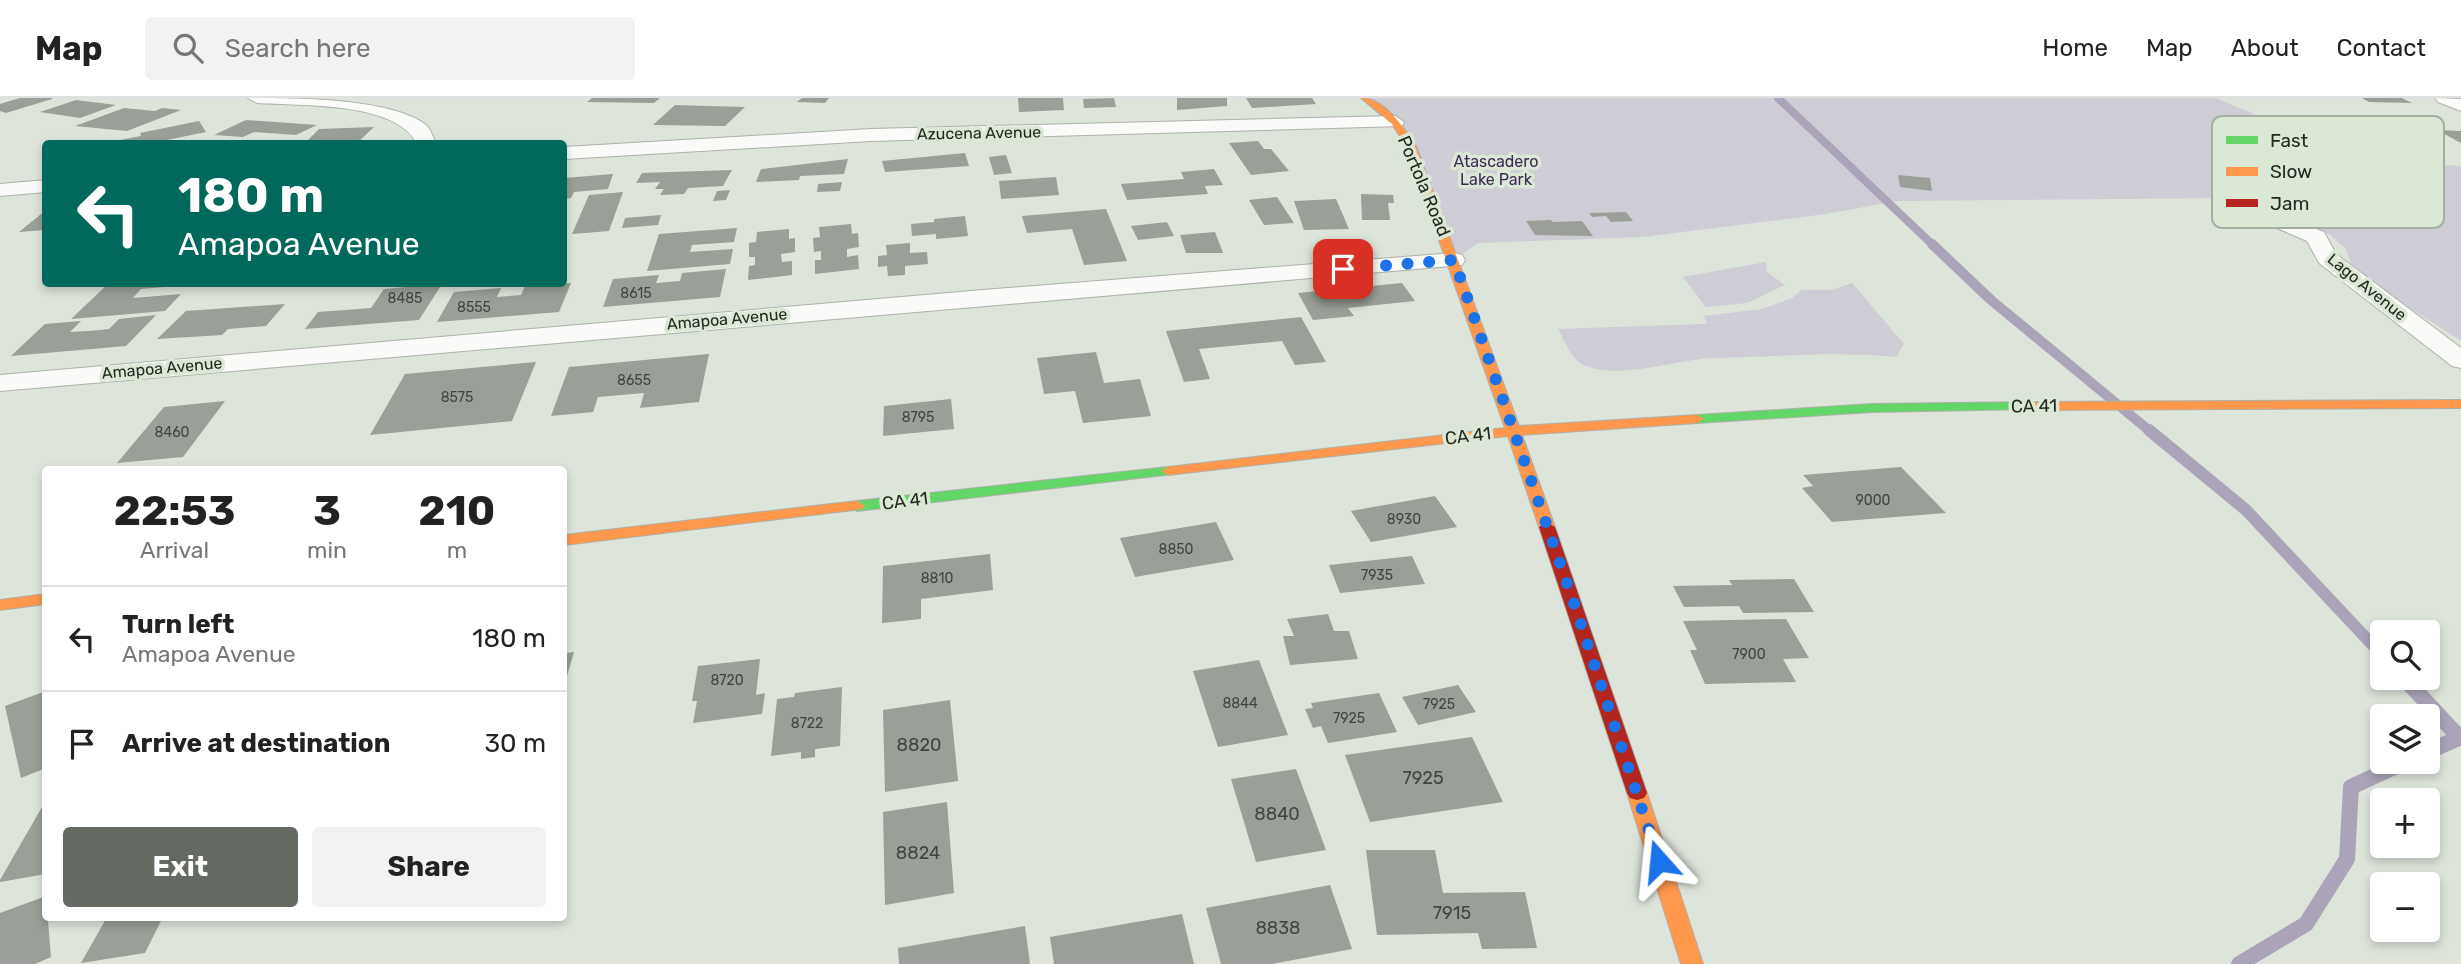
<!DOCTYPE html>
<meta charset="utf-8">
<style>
:root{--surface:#fff;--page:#f2f2f2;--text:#222;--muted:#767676;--line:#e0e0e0;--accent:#646a62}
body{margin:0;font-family:Rubik,sans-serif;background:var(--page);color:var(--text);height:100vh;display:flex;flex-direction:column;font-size:26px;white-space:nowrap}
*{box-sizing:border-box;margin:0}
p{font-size:23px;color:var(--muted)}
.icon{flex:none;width:38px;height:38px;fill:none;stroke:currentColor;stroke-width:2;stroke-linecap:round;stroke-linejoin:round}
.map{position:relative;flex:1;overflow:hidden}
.drawer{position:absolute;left:42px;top:368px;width:525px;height:455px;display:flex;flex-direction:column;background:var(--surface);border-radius:7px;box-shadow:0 4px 10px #0003}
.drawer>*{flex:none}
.banner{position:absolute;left:42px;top:42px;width:525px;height:147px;border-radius:7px;box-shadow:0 4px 10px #0003;background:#00695c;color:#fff;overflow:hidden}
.controls{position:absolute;left:2370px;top:522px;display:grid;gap:14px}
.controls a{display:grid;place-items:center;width:70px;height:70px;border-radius:7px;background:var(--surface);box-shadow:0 4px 10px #0003;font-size:35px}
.pin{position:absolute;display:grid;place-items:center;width:60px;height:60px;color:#fff;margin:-30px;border-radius:14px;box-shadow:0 4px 10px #0006}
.me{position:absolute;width:77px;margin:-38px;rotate:342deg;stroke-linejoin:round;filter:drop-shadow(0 0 5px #0008)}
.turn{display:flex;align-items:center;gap:24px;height:147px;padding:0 21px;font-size:32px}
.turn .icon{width:91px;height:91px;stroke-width:2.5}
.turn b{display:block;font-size:49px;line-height:60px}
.eta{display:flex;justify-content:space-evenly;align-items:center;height:119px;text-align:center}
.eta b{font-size:42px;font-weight:700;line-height:49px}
.cta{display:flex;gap:14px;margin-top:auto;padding:14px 21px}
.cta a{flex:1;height:80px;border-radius:7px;background:var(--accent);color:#fff;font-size:28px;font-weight:700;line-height:80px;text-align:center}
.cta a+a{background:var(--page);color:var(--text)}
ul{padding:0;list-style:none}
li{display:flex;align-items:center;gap:21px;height:105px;padding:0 21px;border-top:2px solid var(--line)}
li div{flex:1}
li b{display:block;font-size:26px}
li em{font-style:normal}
header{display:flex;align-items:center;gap:42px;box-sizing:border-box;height:98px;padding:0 35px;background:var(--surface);border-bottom:2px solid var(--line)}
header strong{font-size:33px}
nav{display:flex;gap:38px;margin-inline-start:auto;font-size:24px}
.search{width:490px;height:63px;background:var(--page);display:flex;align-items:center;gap:18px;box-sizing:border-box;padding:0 24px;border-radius:7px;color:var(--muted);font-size:26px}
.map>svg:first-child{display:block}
.green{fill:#ceccd4}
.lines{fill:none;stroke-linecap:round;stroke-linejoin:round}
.stream-far3{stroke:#aba4b8;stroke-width:8}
.stream-far2{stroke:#aba4b8;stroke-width:10}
.stream-far1{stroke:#aba4b8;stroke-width:12}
.stream{stroke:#aba4b8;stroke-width:16}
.building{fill:#9a9f97}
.street-casing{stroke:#adb2aa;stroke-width:2}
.fast-casing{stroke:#adb2aa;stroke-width:2}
.slow-casing{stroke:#adb2aa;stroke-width:2}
.jam-casing{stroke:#adb2aa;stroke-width:2}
.street{fill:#fafbf9;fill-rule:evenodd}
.fast{fill:#63d668;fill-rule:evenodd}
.slow{fill:#ff974d;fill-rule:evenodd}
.jam{fill:#b3261e;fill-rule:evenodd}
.route{stroke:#1a73e8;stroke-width:12;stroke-dasharray:0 21.6}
.labels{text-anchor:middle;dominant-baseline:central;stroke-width:7;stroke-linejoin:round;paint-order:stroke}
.number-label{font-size:14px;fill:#41463e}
.far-street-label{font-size:16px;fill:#232821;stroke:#dce8d6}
.far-park-label{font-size:16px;fill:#3f2a57;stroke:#dce8d6}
.street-label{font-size:18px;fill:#232821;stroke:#dce8d6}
.near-number-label{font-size:18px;fill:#41463e}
.key{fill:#dce8d6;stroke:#a4aea0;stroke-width:2}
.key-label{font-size:19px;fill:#232821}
</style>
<header>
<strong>Map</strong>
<div class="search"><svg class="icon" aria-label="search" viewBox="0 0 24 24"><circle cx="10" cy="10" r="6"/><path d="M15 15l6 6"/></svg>Search here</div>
<nav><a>Home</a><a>Map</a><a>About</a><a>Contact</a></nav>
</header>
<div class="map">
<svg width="2461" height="866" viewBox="0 0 2461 866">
<rect width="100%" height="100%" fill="#dde4da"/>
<!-- green -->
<g class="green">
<path d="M1367,0H2216L2300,36L2271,41L2380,108L2233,100L1897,103L1826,116L1642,139L1478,145L1454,162L1397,22Z"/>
<path d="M2309,60L2461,68V243L2371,185L2354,172L2345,150L2329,136L2294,120L2273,104L2393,109Z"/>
<path d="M1766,164L1767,174L1785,187L1747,205L1706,209L1683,179Z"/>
<path d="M1852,185L1904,246L1896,259C1835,253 1776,259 1715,260C1680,260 1615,284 1582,266C1571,260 1564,242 1558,231L1705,226L1707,224L1703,218L1762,211L1792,200L1802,192H1832Z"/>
</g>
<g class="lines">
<!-- stream-far3 -->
<path class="stream-far3" d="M1778,0L1934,148"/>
<!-- stream-far2 -->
<path class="stream-far2" d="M1932,146L1991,202L2151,334"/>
<!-- stream-far1 -->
<path class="stream-far1" d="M2149,332L2246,412L2382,557"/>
<!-- stream -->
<g class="stream">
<path d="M2403,579L2459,639"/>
<path d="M2427,654L2461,639"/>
<path d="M2239,866L2306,826L2347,761L2351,689L2407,663"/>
</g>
</g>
<!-- building -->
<g class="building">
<path d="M20,0H52V1L6,15L0,13V6Z"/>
<path d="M592,0H660L654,5L587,4Z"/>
<path d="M802,0H829L825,5L797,4Z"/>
<path d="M1018,0H1063L1064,12L1019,14Z"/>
<path d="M1114,0L1116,9L1084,10L1083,1Z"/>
<path d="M1177,0H1227V8L1177,12Z"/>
<path d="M1246,0H1312L1316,6L1252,10Z"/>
<path d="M2362,0H2402L2412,5L2369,4Z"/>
<path d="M76,2L116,7L80,20L40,14Z"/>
<path d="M675,7L745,9L725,28L653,27Z"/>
<path d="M124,10L155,13L162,10L181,12L127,33L75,28Z"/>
<path d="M246,22L317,27L296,37L254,34L243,39L214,37Z"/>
<path d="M199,23L206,34L147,46H116L115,43L141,38L140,35Z"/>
<path d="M374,29L356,46H304L319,31Z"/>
<path d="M2437,32L2461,33V45Z"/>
<path d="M1258,43L1264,51H1271L1289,73L1251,77L1229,45Z"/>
<path d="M965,55L969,68L885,74L882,63Z"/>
<path d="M1006,57L1012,75L994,77L989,59Z"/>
<path d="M848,61L844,76L800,78L799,82L756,84L761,71Z"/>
<path d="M1214,71L1223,87L1205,88L1208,96L1127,102L1121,86L1184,81L1181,74Z"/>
<path d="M732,72L723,88L688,90L684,96L660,97L664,91H655L660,84L636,85L642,75Z"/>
<path d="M613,76L608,91L574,94L571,100L564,101V80Z"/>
<path d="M1898,77L1930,80L1932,93L1900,89Z"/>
<path d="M1056,79L1059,97L1001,101L999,83Z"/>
<path d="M842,84L840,93L817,94L818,86Z"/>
<path d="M730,92L726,102L713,103L717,93Z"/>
<path d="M623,94L609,133L572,136L589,97Z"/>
<path d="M1361,96L1393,97L1394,105H1388L1390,122H1362Z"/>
<path d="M1277,99L1294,125L1264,127L1249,102Z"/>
<path d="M1336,101L1349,131L1304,132L1294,103Z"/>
<path d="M1106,111L1127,163L1084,167L1072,131L1027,135L1022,118Z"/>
<path d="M46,112V132L19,134Z"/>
<path d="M1626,114L1633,123L1611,124L1606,118L1592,119L1589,115Z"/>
<path d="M661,117L658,127L622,130L625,120Z"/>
<path d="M965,118L968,138L936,141V136L912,138L911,126L934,124V121Z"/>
<path d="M1551,122L1552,124L1582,123L1593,138L1535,137L1526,123Z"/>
<path d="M1167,124L1174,138L1138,142L1131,128Z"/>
<path d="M851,126L852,136L858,135L859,149L847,151V159L858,157L859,171L815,176V162H821V153L814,154L813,140L820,139L819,129Z"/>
<path d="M737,130L734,144L692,147L690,154L733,151L730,166L647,173L659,136Z"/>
<path d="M789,131V141L795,140V154L781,156L782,164L792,163V177L748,182L749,168L755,167V159H749V145L756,144L757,134Z"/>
<path d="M1215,134L1223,155H1186L1180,137Z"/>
<path d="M910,145V155L927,154L928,166L905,168V177L888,178L887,168L878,169V158L887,157L886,147Z"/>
<path d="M726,171L720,199L603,209L613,181L659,177L656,185L680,183L682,175Z"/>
<path d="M571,185L559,214L437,224L454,194L501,190L497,199L521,197L525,188Z"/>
<path d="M1402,185L1415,203L1348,210L1354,218L1313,222L1298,195Z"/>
<path d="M108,186H187V187L141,191L133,200L181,196L165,213L71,221Z"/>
<path d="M442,186L419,222L305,231L318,214L371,210L384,191Z"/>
<path d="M285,206L266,228L228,231L222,237L157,241L186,213Z"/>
<path d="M156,217L126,248L11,258L45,226L81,223L70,234L89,233L109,231L119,221Z"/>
<path d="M1301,219L1326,264L1295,267L1282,243L1199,251L1210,281L1184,284L1166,233Z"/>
<path d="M1096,254L1104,285L1140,281L1151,318L1083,325L1075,293L1044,296L1037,260Z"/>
<path d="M709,256L699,304L640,310L644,295L598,299L593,314L551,318L569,269Z"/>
<path d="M536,264L512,323L370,337L405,276Z"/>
<path d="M951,301L954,331L883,338L884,308Z"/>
<path d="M225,303L183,359L117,365L164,309Z"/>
<path d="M1901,369L1946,415L1832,424L1802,390L1813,388L1803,377Z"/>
<path d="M1435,398L1457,429L1371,444L1351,413Z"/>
<path d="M1216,424L1234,462L1135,479L1120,440Z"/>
<path d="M990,456L993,492L921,501V521L882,525L883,468Z"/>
<path d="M1412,458L1425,486L1340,495L1329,467Z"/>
<path d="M1794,481L1814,514L1743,515L1739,508L1684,509L1673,488L1732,487L1729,482Z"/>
<path d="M1328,516L1334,533H1349L1358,561L1290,567L1283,538H1294L1287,521Z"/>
<path d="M1786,521L1809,560L1783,561L1796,584L1705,586L1690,552H1697L1683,523Z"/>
<path d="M574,554L564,588V555Z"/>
<path d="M760,561L756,597L765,595L762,616L693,625L697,603H692L698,568Z"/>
<path d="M1259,562L1288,637L1218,649L1193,573Z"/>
<path d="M1458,587L1476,614L1418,627L1402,599Z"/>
<path d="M842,589L840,648L815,651V659L801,661V654L771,658L777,601L794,599L795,595Z"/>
<path d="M46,593V670L21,680L5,608Z"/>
<path d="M1379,595L1397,634L1328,645L1321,628L1313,630L1305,611L1313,610L1311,605Z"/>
<path d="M950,602L958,683L885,694L883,612Z"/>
<path d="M1472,639L1503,704L1370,724L1345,657Z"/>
<path d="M1296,671L1326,752L1256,764L1231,681Z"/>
<path d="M46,702V776L0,784V782Z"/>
<path d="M947,704L954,795L885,807L883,714Z"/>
<path d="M1366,752H1435L1443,795L1525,794L1537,850L1482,851L1478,835L1377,837Z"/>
<path d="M1330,787L1352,851L1272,866H1221L1206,810Z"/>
<path d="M46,798L51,859L35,866H0V815Z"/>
<path d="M1182,816L1194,866H1054L1050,839Z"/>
<path d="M107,819H163L145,855L81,865Z"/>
<path d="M1025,828L1030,866H899L898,850Z"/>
</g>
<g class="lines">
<defs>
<g id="street">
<path d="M248,0C296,0 388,0 425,26C431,31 433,39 436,46H417C397,3 299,8 257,5Z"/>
<path d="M2435,0L2461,1V13L2438,4Z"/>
<path d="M1395,18L1404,24L1402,28L871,43L564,61V49L871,31Z"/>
<path d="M46,82V94L0,98V86Z"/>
<path d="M2273,114L2324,134L2336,156L2461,250V270L2452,268L2319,165L2307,143L2265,125L2262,120L2265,115Z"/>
<path d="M1454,155L1462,157L1465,162L1462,167L0,293V277L983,192Z"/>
</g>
<g id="fast">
<path d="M2036,304L2041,305L2043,308L2041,311L1872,314L1697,325L1690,321L1697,317L1872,306Z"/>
<path d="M1168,369L1173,370L1175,373L1173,376L857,413L849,408L857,403Z"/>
</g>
<g id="slow">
<path d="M1361,0C1385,0 1403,29 1416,48L1519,328L1697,317L1704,321L1697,325L1522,337L1555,429L1553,432H1541L1539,429L1508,338L1168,377L1161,373L1168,369L1505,330L1406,48L1392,26Z"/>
<path d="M2461,302V310L2036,312L2029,308L2036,304Z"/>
<path d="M857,403L865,408L862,411L564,447V437Z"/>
<path d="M46,496V506L0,512V502Z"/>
<path d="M1637,688L1644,690L1647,695L1703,866H1681L1627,695L1630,690Z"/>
</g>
<path id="jam" d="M1547,424L1555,429L1647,695L1644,700L1637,702L1630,700L1627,695L1539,429Z"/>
</defs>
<!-- street casing -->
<use href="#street" class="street-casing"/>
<!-- fast casing -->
<use href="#fast" class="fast-casing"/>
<!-- slow casing -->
<use href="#slow" class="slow-casing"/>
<!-- jam casing -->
<use href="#jam" class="jam-casing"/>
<!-- street -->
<use href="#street" class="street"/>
<!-- fast -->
<use href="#fast" class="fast"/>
<!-- slow -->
<use href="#slow" class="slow"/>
<!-- jam -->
<use href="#jam" class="jam"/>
</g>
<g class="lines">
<!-- route -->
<path class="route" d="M1343,171L1454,162L1575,508L1659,763"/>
</g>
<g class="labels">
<!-- number labels -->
<g class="number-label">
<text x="636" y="195">8615</text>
<text x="405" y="200">8485</text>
<text x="474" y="209">8555</text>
<text x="634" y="282">8655</text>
<text x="457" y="299">8575</text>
<text x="918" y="319">8795</text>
<text x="172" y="334">8460</text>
<text x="1873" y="402">9000</text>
<text x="1404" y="421">8930</text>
<text x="1176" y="451">8850</text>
<text x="1377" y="477">7935</text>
<text x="937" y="480">8810</text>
<text x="1749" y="556">7900</text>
<text x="727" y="582">8720</text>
<text x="1240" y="605">8844</text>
<text x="1439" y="606">7925</text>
<text x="1349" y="620">7925</text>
<text x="807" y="625">8722</text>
</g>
<!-- far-street labels -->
<g class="far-street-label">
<text transform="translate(979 35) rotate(-1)">Azucena Avenue</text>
<text transform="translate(2367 189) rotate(39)">Lago Avenue</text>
<text transform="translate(727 221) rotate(-5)">Amapoa Avenue</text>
<text transform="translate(162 270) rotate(-5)">Amapoa Avenue</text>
</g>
<!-- far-park labels -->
<g class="far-park-label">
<text x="1496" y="63">Atascadero<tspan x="1496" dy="18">Lake Park</tspan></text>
</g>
<!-- street labels -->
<g class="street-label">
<text transform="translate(1424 88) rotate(67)">Portola Road</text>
<text transform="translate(2034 308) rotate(-1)">CA 41</text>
<text transform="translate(1468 338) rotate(-7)">CA 41</text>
<text transform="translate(905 403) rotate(-7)">CA 41</text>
</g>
<!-- near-number labels -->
<g class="near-number-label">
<text x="919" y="647">8820</text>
<text x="1423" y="680">7925</text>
<text x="1277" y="716">8840</text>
<text x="918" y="755">8824</text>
<text x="1452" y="815">7915</text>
<text x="1278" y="830">8838</text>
</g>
</g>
<!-- legend -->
<rect x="2212" y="18" width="232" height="112" rx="10" class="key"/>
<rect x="2226" y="38" width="32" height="8" fill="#63d668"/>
<rect x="2226" y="69" width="32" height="9" fill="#ff974d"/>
<rect x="2226" y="101" width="32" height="8" fill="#b3261e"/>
<g class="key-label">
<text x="2270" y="49">Fast</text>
<text x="2270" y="80">Slow</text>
<text x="2270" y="112">Jam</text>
</g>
</svg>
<div class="controls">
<a><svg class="icon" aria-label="search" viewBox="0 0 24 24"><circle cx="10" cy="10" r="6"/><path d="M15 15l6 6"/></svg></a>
<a><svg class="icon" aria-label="layers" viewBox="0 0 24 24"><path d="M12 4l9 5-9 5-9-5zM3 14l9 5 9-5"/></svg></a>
<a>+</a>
<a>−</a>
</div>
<div class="pin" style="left:1343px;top:171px;background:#d93025"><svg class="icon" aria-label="arrive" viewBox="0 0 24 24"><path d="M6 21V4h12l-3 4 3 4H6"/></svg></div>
<svg class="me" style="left:1659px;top:763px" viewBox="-20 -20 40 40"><path d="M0-17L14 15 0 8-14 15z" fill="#1a73e8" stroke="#fff" stroke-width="4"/></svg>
<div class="banner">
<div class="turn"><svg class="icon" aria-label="left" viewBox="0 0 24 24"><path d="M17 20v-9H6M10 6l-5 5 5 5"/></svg><div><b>180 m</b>Amapoa Avenue</div></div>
</div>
<section class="drawer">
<div class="eta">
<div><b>22:53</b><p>Arrival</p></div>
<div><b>3</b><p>min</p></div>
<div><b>210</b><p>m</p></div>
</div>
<ul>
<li><svg class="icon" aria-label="left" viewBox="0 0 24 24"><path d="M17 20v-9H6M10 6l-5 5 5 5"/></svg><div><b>Turn left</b><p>Amapoa Avenue</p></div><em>180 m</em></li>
<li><svg class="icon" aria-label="arrive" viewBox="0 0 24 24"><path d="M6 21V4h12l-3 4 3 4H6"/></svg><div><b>Arrive at destination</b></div><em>30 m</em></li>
</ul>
<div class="cta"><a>Exit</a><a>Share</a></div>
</section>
</div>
